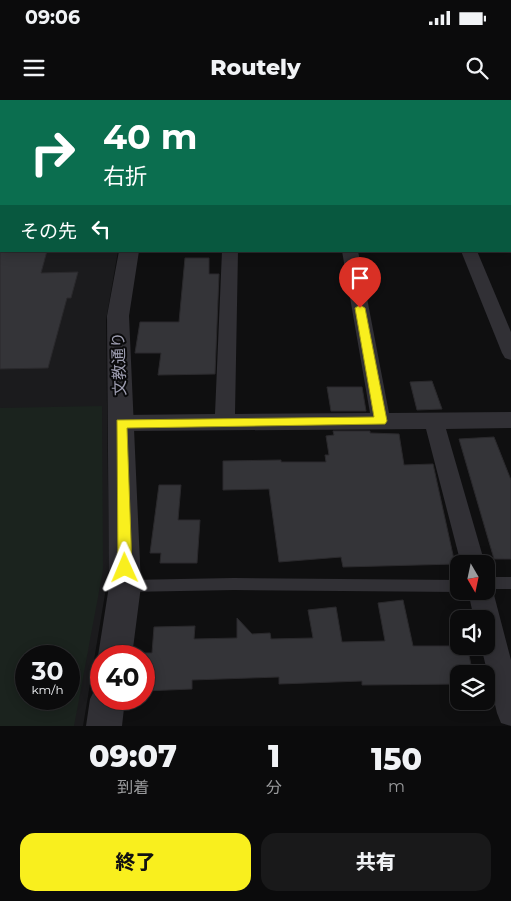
<!DOCTYPE html>
<html lang="ja">
<meta charset="utf-8">
<style>
:root{--surface:#0b0b0c;--page:#19191a;--text:#f1f3f6;--muted:#9a9b9d;--line:#2b2b2d;--accent:#f9ef1e}
body{margin:0;font-family:Montserrat,"Noto Sans JP",sans-serif;background:var(--page);color:var(--text);height:100vh;display:flex;flex-direction:column;font-size:19px;white-space:nowrap}
*{box-sizing:border-box;margin:0}
p{font-size:16px;color:var(--muted)}
.icon{flex:none;width:28px;height:28px;fill:none;stroke:currentColor;stroke-width:2;stroke-linecap:round;stroke-linejoin:round}
.map{position:relative;height:626px;overflow:hidden}
.details{display:flex;flex-direction:column;background:var(--surface);flex:1}
.details>*{flex:none}
.hud{position:absolute;left:0px;top:0px;width:511px;height:152px;box-shadow:0 2px 12px #0003,0 0 0 1px var(--line);background:#0b6e4f;color:#fff;overflow:hidden}
.needle{width:32px;rotate:171deg}
.buttons{position:absolute;left:450px;top:455px;display:grid;gap:10px}
.buttons a{display:grid;place-items:center;width:45px;height:45px;border-radius:10px;background:var(--surface);box-shadow:0 2px 12px #0003,0 0 0 1px var(--line);font-size:25px}
.speed{position:absolute;left:15px;top:545px;display:flex;gap:10px;font-size:25px;font-weight:700;text-align:center}
.speed>*{display:grid;place-content:center;width:65px;height:65px;border-radius:50%;background:var(--surface);box-shadow:0 2px 12px #0003,0 0 0 1px var(--line);line-height:1}
.speed small{font-size:12px;font-weight:400}
.speed .limit{border:8px solid #d22;background:#fff;color:#111}
.pin{position:absolute;display:grid;place-items:center;width:42px;height:42px;color:#fff;margin:-51px -21px;border-radius:50% 50% 50% 0;rotate:-45deg;box-shadow:0 0 5px #0007}
.pin .icon{rotate:45deg}
.me{position:absolute;width:55px;margin:-28px;rotate:359deg;stroke-linejoin:round;filter:drop-shadow(0 0 4px #0008)}
.turn{display:flex;align-items:center;gap:18px;height:105px;padding:0 20px;font-size:22px}
.turn .icon{width:65px;height:65px;stroke-width:2.5}
.turn b{display:block;font-size:35px;line-height:42px}
.then{display:flex;align-items:center;height:48px;padding:0 20px;background:#0003;gap:10px;font-size:19px}
.eta{display:flex;justify-content:space-evenly;align-items:center;height:85px;text-align:center}
.eta b{font-size:30px;font-weight:800;line-height:35px}
.action{display:flex;gap:10px;margin-top:auto;padding:10px 20px}
.action a{flex:1;height:58px;border-radius:15px;background:var(--accent);color:#111;font-size:20px;font-weight:800;line-height:58px;text-align:center}
.action a+a{background:var(--page);color:var(--text)}
.status{display:flex;justify-content:space-between;align-items:center;height:35px;padding:0 25px;background:var(--surface);direction:ltr}
.status svg{height:14px;fill:currentColor}
header{display:flex;justify-content:space-between;align-items:center;height:65px;padding:0 20px;background:var(--surface);font-size:22px;font-weight:800}
.map>svg:first-child{display:block}
.built{fill:#1b1b1d;fill-rule:evenodd}
.green{fill:#1b231e;fill-rule:evenodd}
.building{fill:#343438;stroke:#2a292c}
.lines{fill:none;stroke-linecap:round;stroke-linejoin:round}
.service{fill:#313035;fill-rule:evenodd}
.minor{fill:#313035;fill-rule:evenodd}
.tertiary{fill:#313035;fill-rule:evenodd}
.route{fill:#f9ef1e;stroke:#a29b14}
.labels{text-anchor:middle;dominant-baseline:central;stroke-width:4;stroke-linejoin:round;paint-order:stroke}
.street-label{font-size:16px;fill:#9f9fb2;stroke:#0a0a0b}
</style>
<div class="status"><b>09:06</b><svg viewBox="0 0 49 12"><path d="M0 12V9h3v3zM5 12V6h3v6zM10 12V3h3v9zM15 12V0h3v12zM26 1h20v11H26zM47 4h2v5h-2z"/></svg></div>
<header><svg class="icon" aria-label="menu" viewBox="0 0 24 24"><path d="M4 6h16M4 12h16M4 18h16"/></svg>Routely<svg class="icon" aria-label="search" viewBox="0 0 24 24"><circle cx="10" cy="10" r="6"/><path d="M15 15l6 6"/></svg></header>
<div class="map">
<svg width="511" height="626" viewBox="0 0 511 626">
<rect width="100%" height="100%" fill="#0f0f10"/>
<!-- built -->
<path class="built" d="M0,54L1,151H118L106,220L109,470L83,626H0ZM26,556H69V599H26Z"/>
<!-- green -->
<path class="green" d="M102,306L103,470L74,626H0V308ZM26,556H69V599H26Z"/>
<!-- building -->
<g class="building">
<path d="M0,151H47L41,173L78,172L71,198H67L48,268L0,269Z"/>
<path d="M185,158H209V174H219L215,274L158,275L161,253H135L140,222H179Z"/>
<path d="M432,281L442,309L417,310L410,282Z"/>
<path d="M327,287H362L366,311H331Z"/>
<path d="M333,331H370V333L399,334L404,365L433,364L455,464L343,467L341,457L279,462L269,389L223,390V361L281,360V362H326L325,355H329L326,336L334,335Z"/>
<path d="M494,337L511,380V459H494L459,339Z"/>
<path d="M159,385H181L178,420H200L197,463H160L161,453H150Z"/>
<path d="M403,500L413,546H467L473,574H459V584L362,585V581L279,584V577L192,580V589L144,591V553H152L154,527L195,526L194,539L237,538V518L252,534L270,533L271,539L313,538L308,510L336,507L342,542L385,541L378,503Z"/>
</g>
<g class="lines">
<!-- service -->
<g class="service">
<rect x="0" y="14" width="1" height="4"/>
<rect x="0" y="43" width="1" height="4"/>
<rect x="486" y="477" width="25" height="12"/>
<path d="M234,478L459,480V491H461L459,492L234,490L127,492L123,490L121,486L123,482L127,480Z"/>
</g>
<!-- minor -->
<g class="minor">
<path d="M229,0H241V1H230Z"/>
<path d="M315,0H327V1H316Z"/>
<path d="M400,0H412L413,1H401Z"/>
<path d="M490,0H502L503,1H491Z"/>
<path d="M510,19L511,20V28L510,27Z"/>
<rect x="510" y="108" width="1" height="8"/>
<path d="M222,151H238L235,314L370,313L342,151H358L389,313L511,312V328L446,329L485,464H461L426,329L121,331L114,329L111,323L114,317L121,315L215,314Z"/>
<path d="M461,151H477L511,232V260L505,258L502,253Z"/>
<path d="M486,481L493,491L511,560V626L501,623L497,613L481,546H486V519H474L468,491H486Z"/>
</g>
<!-- tertiary -->
<g class="tertiary">
<rect x="168" y="0" width="14" height="1"/>
<path d="M119,151H139L129,216L141,486L132,556H101V563L98,556L109,486L107,216Z"/>
<path d="M101,584V599H125L122,626H86L90,599L96,587Z"/>
</g>
</g>
<!-- route -->
<path class="route" d="M360,205L365,208L387,321L385,324L127,328L132,468L130,473L125,475L120,473L118,468L117,320L374,317L355,208Z"/>
<g class="labels">
<!-- street labels -->
<g class="street-label">
<text transform="translate(119 264) rotate(-92)">文教通り</text>
</g>
</g>
</svg>
<div class="buttons">
<a><svg class="needle" viewBox="-14 -14 28 28"><path d="M0-13l5 13h-10z" fill="#e53935"/><path d="M0 13l5-13h-10z" fill="#9a9b9d"/></svg></a>
<a><svg class="icon" aria-label="sound" viewBox="0 0 24 24"><path d="M4 9h4l5-4v14l-5-4H4zM17 9q2 3 0 6"/></svg></a>
<a><svg class="icon" aria-label="layers" viewBox="0 0 24 24"><path d="M12 4l9 5-9 5-9-5zM3 14l9 5 9-5"/></svg></a>
</div>
<div class="speed"><div>30<small>km/h</small></div><div class="limit">40</div></div>
<div class="pin" style="left:360px;top:208px;background:#d93025"><svg class="icon" aria-label="arrive" viewBox="0 0 24 24"><path d="M6 21V4h12l-3 4 3 4H6"/></svg></div>
<svg class="me" style="left:125px;top:468px" viewBox="-20 -20 40 40"><path d="M0-17L14 15 0 8-14 15z" fill="#f9ef1e" stroke="#fff" stroke-width="4"/></svg>
<div class="hud">
<div class="turn"><svg class="icon" aria-label="right" viewBox="0 0 24 24"><path d="M7 20v-9h11M14 6l5 5-5 5"/></svg><div><b>40 m</b>右折</div></div>
<div class="then">その先<svg class="icon" aria-label="left" viewBox="0 0 24 24"><path d="M17 20v-9H6M10 6l-5 5 5 5"/></svg></div>
</div>
</div>
<section class="details">
<div class="eta">
<div><b>09:07</b><p>到着</p></div>
<div><b>1</b><p>分</p></div>
<div><b>150</b><p>m</p></div>
</div>
<div class="action"><a>終了</a><a>共有</a></div>
</section>
